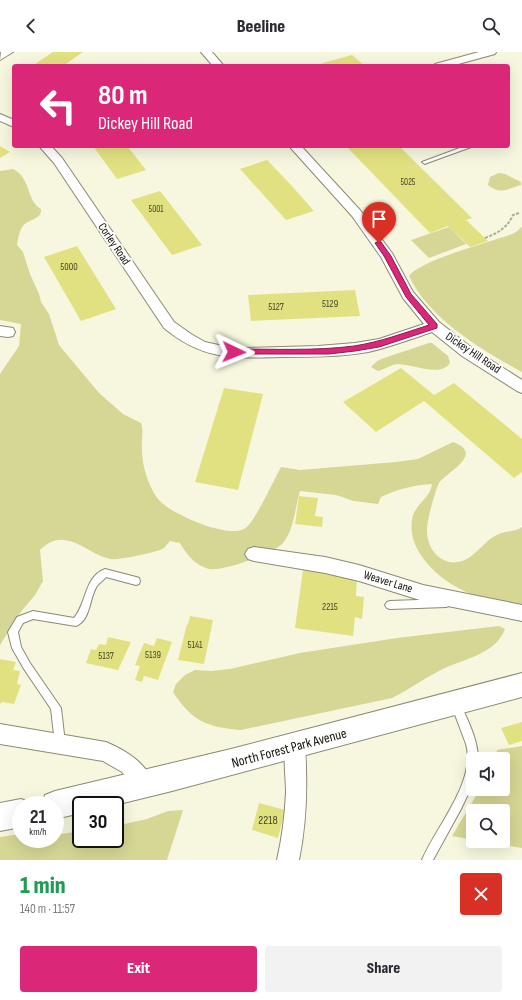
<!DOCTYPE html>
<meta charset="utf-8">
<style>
:root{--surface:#fff;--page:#f2f2f3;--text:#2b2b33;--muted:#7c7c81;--accent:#db2777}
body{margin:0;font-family:"Sofia Sans Condensed",sans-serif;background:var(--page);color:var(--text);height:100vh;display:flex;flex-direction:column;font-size:15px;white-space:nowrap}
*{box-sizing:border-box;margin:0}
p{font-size:13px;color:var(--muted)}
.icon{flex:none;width:22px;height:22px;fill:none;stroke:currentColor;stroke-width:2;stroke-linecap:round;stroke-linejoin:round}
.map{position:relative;height:808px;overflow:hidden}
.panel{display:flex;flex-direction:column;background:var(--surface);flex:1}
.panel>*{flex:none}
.hud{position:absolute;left:12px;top:12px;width:498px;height:84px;border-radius:4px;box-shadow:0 4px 16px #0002;background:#db2777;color:#fff;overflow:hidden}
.buttons{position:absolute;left:466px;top:700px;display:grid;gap:8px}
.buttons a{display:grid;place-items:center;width:44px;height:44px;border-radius:4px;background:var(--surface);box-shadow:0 4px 16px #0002;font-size:20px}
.speed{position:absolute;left:12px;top:744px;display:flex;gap:8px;font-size:20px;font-weight:700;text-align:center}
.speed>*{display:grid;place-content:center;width:52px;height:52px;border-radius:50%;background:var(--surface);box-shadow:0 4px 16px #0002;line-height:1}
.speed small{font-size:10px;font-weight:400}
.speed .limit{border:2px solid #111;border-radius:6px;background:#fff;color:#111}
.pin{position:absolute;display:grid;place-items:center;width:34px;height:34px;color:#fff;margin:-41px -17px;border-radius:50% 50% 50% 0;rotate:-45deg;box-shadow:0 0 4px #0007}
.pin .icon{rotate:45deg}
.me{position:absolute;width:44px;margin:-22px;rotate:92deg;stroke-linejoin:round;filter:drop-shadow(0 0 3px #0008)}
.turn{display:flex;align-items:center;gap:14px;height:84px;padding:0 20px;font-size:18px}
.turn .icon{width:52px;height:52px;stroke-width:2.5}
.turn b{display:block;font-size:28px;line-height:34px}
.round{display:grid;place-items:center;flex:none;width:42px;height:42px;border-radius:4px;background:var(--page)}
.head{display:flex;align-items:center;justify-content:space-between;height:68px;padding:0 20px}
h1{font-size:24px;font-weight:800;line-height:30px;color:#1e9e55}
.cta{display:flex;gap:8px;margin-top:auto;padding:8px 20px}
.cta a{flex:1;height:46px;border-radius:4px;background:var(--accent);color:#fff;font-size:16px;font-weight:800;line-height:46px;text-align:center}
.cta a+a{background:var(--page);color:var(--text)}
header{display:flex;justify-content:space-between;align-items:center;height:52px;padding:0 20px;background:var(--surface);font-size:18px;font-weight:800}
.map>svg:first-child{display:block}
.green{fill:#d6d695}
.building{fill:#e2e181}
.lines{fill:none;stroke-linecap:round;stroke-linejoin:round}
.service-casing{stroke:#8a8a74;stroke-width:2}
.minor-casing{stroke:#8a8a74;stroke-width:2}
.secondary-casing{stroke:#8a8a74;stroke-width:2}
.path{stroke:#abac98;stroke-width:2;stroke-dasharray:3 1.5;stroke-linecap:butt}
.service{fill:#fff;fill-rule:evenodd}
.minor{fill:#fff;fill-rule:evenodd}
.secondary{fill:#fff;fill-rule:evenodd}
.route{fill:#db2777;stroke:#8e194d}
.labels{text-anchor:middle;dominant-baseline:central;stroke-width:4;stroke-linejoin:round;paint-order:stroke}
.far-number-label{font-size:9px;fill:#444426}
.number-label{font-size:10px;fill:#444426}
.street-label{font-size:12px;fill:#101008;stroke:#fff}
.near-number-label{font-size:12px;fill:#444426}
.near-street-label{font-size:14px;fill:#101008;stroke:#fff}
</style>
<header><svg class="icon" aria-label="back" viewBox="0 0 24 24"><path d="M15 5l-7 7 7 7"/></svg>Beeline<svg class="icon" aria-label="search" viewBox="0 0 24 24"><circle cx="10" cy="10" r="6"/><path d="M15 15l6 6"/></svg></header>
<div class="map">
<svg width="522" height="808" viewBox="0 0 522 808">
<rect width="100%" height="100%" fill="#f6f7de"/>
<!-- green -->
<g class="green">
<path d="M13,117C31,125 26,149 41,157C42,168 28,167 23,174C19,179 18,187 17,193L23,200L30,222L39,242L41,250L49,262L59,293L99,341L123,362L141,371C144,380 141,388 142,398C142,409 145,422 150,433C152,438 157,447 162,451C175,463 226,486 244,477C254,472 274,428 281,415L300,418L396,410L418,407L453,390C485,402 448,419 439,431C436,436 429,462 428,469C421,499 449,525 475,501C482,495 490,485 499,482C506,479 515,480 522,475V557C502,551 479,547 460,537C437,525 407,498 412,468C414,452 431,446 432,432C414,433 397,437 381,445L378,452L354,449L336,443L300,439C295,456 294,478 283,491C275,501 221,520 209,517C195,513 187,503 180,491L170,489C168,491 166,494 164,496C159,500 115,509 110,507C85,501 65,473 40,498L43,529L35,543L20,561L0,593V322L19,294L21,272L0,268V119Z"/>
<path d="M499,121L505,122L521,130V133C507,137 500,143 488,133L490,125Z"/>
<path d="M449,175L466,192L429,206L411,188Z"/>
<path d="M522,175V320C482,298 429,267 409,224C420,208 491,190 512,182C516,181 519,177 522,175Z"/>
<path d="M429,291H432L448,304L450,311C441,325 414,313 399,312C392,312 385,317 378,319L371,315L377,309L384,306Z"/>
<path d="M499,574L505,577C495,604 460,607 437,620C422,628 408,638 392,646L241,678C206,675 192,669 173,640L176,632L185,623L195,618L211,619L230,617L300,601L397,586Z"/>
<path d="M522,694V796L480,789H503V759H473V788L452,784L480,737H503V707H496L497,698Z"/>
<path d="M183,758L167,808H0V785L21,782V787H55V783L81,779V787H115V774L147,767L168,759Z"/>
</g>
<!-- building -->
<g class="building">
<path d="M53,0H83L63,14H40L35,12Z"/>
<path d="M352,3L365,14H312Z"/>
<path d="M0,94L10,100L0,106Z"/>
<path d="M93,94H127L146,118L117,127Z"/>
<path d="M346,94H399L472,166L466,168L488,189L470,195L448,174L430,181Z"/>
<path d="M267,108L291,133L314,159L286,168L240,117Z"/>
<path d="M160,139L202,193L172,203L131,148Z"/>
<path d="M77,194L116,257L81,269L44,205Z"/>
<path d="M355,238L360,264L251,269L248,243Z"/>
<path d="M401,316L434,343L454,331L522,387V420L514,426L424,349L376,380L343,350Z"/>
<path d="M224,336L263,342L238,438L195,430Z"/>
<path d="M299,444L318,446L315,464L323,465L322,475L295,472Z"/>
<path d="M303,518L357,525L356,544L364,545L362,567L355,565L353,584L295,576Z"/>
<path d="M190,564L213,568L204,612L178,608L187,572L188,573Z"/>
<path d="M108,585L131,590L118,618L86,611L91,597L96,598L99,592L106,593Z"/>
<path d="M157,586L172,590L158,628L144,624L142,630L135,628L140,614L135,613L144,591L154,594Z"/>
<path d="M0,607L16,610L13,618L20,619L17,632L21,633L14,652L2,650L0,652Z"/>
<path d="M522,670V689L509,693L501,676Z"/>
<path d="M259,751L285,758L278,786L252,778Z"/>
</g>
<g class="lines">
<defs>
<g id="service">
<path d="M465,94H474L427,111L425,112L422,110Z"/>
<path d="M105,517L136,525L139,526L140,529L139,532L136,533L106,525C104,528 99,531 97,534C89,546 91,568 76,574L33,567L23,571L18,580L21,595L30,611L61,656L65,691L64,694L60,696L56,694L55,691L51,657L24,617L12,596L8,580L17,565L33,559L74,566C87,551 84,525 105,517Z"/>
<path d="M446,547L449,548L451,551L449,554L446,555L390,557L387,556L385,553L387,550L390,549Z"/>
<path d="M456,647L459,649C467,667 478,687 478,707H473V729L470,738L461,757L433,808H422C435,776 477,729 466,692L451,652L453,649Z"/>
</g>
<g id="minor">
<path d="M13,0L0,8L1,0Z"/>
<path d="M201,0H212L224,14H213Z"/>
<path d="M479,0H496L495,2L451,14H434L435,12Z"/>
<path d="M0,62L14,68V75L0,69Z"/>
<path d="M39,94H51L62,106L174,270L191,282L205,290L223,294L243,296L318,294L355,291L379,287L424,272L403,246L381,205L352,164L289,94H301L360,158L392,201L413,240L439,270L472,296L522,328V341L517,339L462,304L432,280C411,287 390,295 368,300C339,305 311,305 282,305C234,306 204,309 164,276L54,111Z"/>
<path d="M0,274L13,276L15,280L13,284L8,285L0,284Z"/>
<path d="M254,495L325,505L359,513L423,533L522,553V569L423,549L359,529L325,521L254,509L248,507L245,502L248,497Z"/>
<path d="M0,672L106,690C127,699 146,711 155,733L152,740L145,743L138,740L122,720L103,709L0,692Z"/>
<path d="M295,685L302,688C306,698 306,708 306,718C307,749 305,778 299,808H277C282,786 285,763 286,740C286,724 282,703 288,688Z"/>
</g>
<g id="secondary">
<path d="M522,621V645L172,739L115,753H81V761L55,767V753H41L45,743L55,739L231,697Z"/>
<path d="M21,747L31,751L32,753H21V775L0,779V751Z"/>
</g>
</defs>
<!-- service casing -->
<use href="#service" class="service-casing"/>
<!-- minor casing -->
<use href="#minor" class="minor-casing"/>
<!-- secondary casing -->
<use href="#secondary" class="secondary-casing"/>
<!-- path -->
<path class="path" d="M485,186C498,181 507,176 513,163L519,161"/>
<!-- service -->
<use href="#service" class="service"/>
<!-- minor -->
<use href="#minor" class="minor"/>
<!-- secondary -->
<use href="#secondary" class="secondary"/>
</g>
<!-- route -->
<path class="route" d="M379,189L381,190L391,204L411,242L437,272V276L379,295L355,299L329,302H231L230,300L234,297C274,297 315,299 354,294C380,290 404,281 429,273L406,245L384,204L375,191Z"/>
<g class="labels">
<!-- far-number labels -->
<g class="far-number-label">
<text x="408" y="130">5025</text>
<text x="156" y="157">5001</text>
</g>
<!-- number labels -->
<g class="number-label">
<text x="69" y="215">5000</text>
<text x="330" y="252">5129</text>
<text x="276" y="255">5127</text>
<text x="330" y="555">2215</text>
<text x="195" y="593">5141</text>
<text x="153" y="603">5139</text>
<text x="106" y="604">5137</text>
</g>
<!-- street labels -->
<g class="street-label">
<text transform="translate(114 192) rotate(56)">Corley Road</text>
<text transform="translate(473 301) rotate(34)">Dickey Hill Road</text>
<text transform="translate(388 530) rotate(17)">Weaver Lane</text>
</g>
<!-- near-number labels -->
<g class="near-number-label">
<text x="268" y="768">2218</text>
</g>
<!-- near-street labels -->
<g class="near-street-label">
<text transform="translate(289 696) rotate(-15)">North Forest Park Avenue</text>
</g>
</g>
</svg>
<div class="buttons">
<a><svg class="icon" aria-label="sound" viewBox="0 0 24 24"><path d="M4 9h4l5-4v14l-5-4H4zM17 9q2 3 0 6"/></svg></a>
<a><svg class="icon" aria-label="search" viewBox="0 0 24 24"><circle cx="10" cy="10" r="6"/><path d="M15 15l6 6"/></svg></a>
</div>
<div class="speed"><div>21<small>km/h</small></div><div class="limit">30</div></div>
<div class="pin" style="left:379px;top:191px;background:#d93025"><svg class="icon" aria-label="arrive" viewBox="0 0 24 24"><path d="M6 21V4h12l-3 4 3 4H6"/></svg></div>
<svg class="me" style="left:234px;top:300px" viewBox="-20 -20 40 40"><path d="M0-17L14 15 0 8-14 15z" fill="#db2777" stroke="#fff" stroke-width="4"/></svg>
<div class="hud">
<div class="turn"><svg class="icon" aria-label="left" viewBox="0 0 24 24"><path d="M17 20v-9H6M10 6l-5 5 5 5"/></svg><div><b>80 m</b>Dickey Hill Road</div></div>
</div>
</div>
<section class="panel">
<div class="head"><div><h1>1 min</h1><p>140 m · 11:57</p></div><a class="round" style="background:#d93025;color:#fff"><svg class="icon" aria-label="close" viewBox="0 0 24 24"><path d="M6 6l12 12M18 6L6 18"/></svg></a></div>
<div class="cta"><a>Exit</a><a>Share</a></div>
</section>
